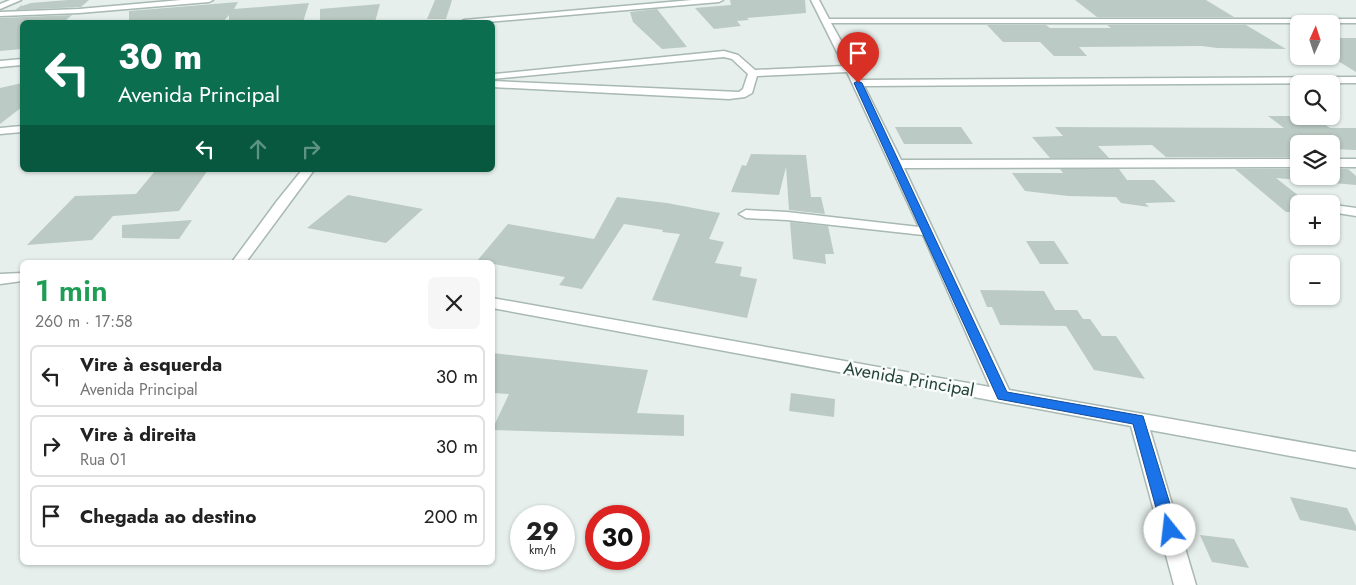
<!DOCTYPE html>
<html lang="pt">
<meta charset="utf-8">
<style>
:root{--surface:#fff;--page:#f6f6f6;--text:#222;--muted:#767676;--line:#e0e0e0}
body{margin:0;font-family:Jost,sans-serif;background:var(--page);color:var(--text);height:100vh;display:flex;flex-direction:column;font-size:19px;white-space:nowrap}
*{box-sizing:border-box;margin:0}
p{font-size:16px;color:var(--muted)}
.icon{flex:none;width:28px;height:28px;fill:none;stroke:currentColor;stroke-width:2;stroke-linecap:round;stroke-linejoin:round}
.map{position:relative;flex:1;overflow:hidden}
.sheet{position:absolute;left:20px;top:260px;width:475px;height:305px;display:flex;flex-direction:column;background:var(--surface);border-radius:8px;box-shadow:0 1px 4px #0004}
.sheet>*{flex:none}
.banner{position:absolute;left:20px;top:20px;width:475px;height:152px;border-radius:8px;box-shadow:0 1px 4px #0004;background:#0b6e4f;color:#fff;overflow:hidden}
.needle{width:32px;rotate:3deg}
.tools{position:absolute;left:1290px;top:15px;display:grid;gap:10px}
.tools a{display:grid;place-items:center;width:50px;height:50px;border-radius:8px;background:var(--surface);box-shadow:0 1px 4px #0004;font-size:25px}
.speed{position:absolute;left:510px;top:505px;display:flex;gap:10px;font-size:25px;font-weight:700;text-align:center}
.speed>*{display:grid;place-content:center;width:65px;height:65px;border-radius:50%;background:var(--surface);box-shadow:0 1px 4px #0004;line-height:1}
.speed small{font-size:12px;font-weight:400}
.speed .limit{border:8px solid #d22;background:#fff;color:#111}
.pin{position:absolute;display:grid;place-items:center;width:42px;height:42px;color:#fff;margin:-51px -21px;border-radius:50% 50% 50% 0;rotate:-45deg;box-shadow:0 0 5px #0007}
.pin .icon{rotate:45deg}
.me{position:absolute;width:55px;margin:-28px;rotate:344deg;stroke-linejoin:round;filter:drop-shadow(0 0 4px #0008)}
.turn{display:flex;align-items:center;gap:18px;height:105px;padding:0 15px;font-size:22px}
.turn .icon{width:65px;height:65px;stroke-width:2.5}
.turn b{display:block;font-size:35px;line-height:42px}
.lanes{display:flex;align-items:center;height:48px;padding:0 15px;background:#0003;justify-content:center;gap:25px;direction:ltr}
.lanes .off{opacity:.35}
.round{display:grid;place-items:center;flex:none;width:52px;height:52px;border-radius:8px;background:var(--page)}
.head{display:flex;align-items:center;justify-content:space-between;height:85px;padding:0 15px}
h1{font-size:30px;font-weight:600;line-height:38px;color:#1e9e55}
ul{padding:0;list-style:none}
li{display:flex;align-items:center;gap:15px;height:62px;margin:0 10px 8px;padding:0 5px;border:2px solid var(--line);border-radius:8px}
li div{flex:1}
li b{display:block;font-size:19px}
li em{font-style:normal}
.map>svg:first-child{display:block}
.building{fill:#bbcac4}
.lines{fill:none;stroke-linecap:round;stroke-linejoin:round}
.minor-casing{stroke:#a8b8b2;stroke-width:3}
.minor{fill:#fff;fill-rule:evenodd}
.route{fill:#1a73e8;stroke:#114b97}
.labels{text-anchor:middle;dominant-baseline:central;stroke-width:5;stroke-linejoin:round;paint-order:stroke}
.street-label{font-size:18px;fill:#24423a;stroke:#f7fbf9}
</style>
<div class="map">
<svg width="1356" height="585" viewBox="0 0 1356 585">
<rect width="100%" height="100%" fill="#e6efeb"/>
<!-- building -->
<g class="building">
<path d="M68,0H89L81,7L15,10L22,5V6L31,3Z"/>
<path d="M435,0H452L446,19H427Z"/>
<path d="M730,0H805L806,13L747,18L749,20L737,21L741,26L714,29L695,8L731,5Z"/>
<path d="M1075,0H1206L1234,17H1097Z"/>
<path d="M238,2L234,9L309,3L303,22H229V15L223,22H129V11Z"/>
<path d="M380,4L375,22H320V9Z"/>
<path d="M657,9L687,47L662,49L633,22L630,12Z"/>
<path d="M72,15L64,22H22V49L0,51V18Z"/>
<path d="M987,25H1046L1050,28H1111L1107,25H1246L1286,49L1217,48L1202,46L1079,47L1087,56H1054L1040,42H1003Z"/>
<path d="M1331,38H1356V72L1330,56Z"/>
<path d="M22,83V107L0,124V88Z"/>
<path d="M1268,116H1313L1330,128H1356V150L1331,149V144H1299V157H1166L1152,145L1098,146L1109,158H1050L1032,137L1063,136L1055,127L1284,128Z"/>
<path d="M895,127H961L973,144H904Z"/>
<path d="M751,154L806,155L811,197H821L825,214L789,210L786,167L779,195L731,192L742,165L746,166Z"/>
<path d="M1060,169H1119L1127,180H1154L1176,202L1145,203L1149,207L1121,203L1116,197L1068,196L1025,191L1012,173H1063Z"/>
<path d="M1235,169H1299V176H1331V169H1348L1356,176V185L1276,178L1299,196V212H1286Z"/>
<path d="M208,170L179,211L113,216L92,240L27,245L75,196L136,194L155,171Z"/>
<path d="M348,195L423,209L386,243L307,228Z"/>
<path d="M617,197L667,203L720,213L709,239L724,242L715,263L742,267L740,276L757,279L747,318L652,300L680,234L662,232L663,230L624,224L582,289L559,285L565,277L477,261L508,224L594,239Z"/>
<path d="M192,220L179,239L122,238V225Z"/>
<path d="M790,222L828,226L834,254H825L826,264L793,259Z"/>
<path d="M1026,241H1054L1069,264H1040Z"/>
<path d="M980,290L1044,291L1055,310H1077L1083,319H1090L1102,336H1116L1145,379L1094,370L1066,326L1000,325L992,307H987Z"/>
<path d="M492,353L648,370L637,413L684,415V436L492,430L509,394L492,393Z"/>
<path d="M791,393L835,399L834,417L789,411Z"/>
<path d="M1290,497L1347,508L1356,526V531L1300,520Z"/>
<path d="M1200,535L1234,539L1249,568L1212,562Z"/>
</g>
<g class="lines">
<defs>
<g id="minor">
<path d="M10,0H21L0,9V4Z"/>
<path d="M181,0H213L209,2L79,13L0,16V12L79,9Z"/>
<path d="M692,0H723L719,2L487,22H460L464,20Z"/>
<path d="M811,0H819L829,19H1356V23H831L857,69L861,80L1356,77V83L864,86L901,160L1299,159V167L904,168L1009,390L1356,452V468L1150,430L1196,585H1174L1131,426L492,308V298L990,387L923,235L787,220L746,218L739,214L746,210L787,212L919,227L847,72L757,76L752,93L745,97L729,99L492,87V81L739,92L743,89L748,74L732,59L724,57L492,79V75L495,74L724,51L738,55L755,70L844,66Z"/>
<path d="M22,59V65L0,67V61Z"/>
<path d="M22,126V132L0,134V128Z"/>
<rect x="1331" y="159" width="25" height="8"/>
<path d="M302,170H314L246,262H232L277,201Z"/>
<path d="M1334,205L1356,208V216L1331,212V206Z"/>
<path d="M22,273V281L0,284V274Z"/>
</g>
</defs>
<!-- minor casing -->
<use href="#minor" class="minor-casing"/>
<!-- minor -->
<use href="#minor" class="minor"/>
</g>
<!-- route -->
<path class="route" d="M858,81L862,83L1007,392L1143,416L1178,530L1175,535L1170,537L1164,535L1162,530L1133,424L998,399L854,83Z"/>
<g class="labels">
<!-- street labels -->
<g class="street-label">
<text transform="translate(909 379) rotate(10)">Avenida Principal</text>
</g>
</g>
</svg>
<div class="tools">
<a><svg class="needle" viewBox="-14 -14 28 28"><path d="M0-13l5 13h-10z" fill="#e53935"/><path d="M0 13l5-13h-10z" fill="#767676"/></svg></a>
<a><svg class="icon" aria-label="search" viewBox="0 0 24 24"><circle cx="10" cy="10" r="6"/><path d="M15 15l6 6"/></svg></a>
<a><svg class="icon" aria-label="layers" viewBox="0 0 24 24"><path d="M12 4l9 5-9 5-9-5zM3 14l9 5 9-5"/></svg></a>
<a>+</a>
<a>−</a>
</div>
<div class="speed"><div>29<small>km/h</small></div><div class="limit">30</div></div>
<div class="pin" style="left:858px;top:83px;background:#d93025"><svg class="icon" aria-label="arrive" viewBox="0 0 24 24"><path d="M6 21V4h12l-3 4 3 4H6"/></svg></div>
<svg class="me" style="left:1170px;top:530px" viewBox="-20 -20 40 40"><circle r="19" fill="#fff"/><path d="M0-13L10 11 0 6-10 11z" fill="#1a73e8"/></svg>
<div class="banner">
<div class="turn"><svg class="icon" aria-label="left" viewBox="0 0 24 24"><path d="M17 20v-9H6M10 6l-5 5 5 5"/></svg><div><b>30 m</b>Avenida Principal</div></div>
<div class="lanes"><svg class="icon" aria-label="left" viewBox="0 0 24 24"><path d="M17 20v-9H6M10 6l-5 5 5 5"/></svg><svg class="icon off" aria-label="ahead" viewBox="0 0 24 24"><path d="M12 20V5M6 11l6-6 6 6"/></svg><svg class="icon off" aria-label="right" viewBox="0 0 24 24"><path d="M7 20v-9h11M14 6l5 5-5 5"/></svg></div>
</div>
<section class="sheet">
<div class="head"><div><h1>1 min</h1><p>260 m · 17:58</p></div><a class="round"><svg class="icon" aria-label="close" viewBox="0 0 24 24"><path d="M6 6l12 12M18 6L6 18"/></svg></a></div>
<ul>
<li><svg class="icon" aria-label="left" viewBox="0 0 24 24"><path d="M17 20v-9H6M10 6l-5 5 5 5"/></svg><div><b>Vire à esquerda</b><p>Avenida Principal</p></div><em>30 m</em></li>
<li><svg class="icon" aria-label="right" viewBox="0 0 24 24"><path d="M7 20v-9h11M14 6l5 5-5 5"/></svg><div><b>Vire à direita</b><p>Rua 01</p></div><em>30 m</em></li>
<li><svg class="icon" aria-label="arrive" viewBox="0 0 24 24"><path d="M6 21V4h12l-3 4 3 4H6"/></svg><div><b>Chegada ao destino</b></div><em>200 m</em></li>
</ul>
</section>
</div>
